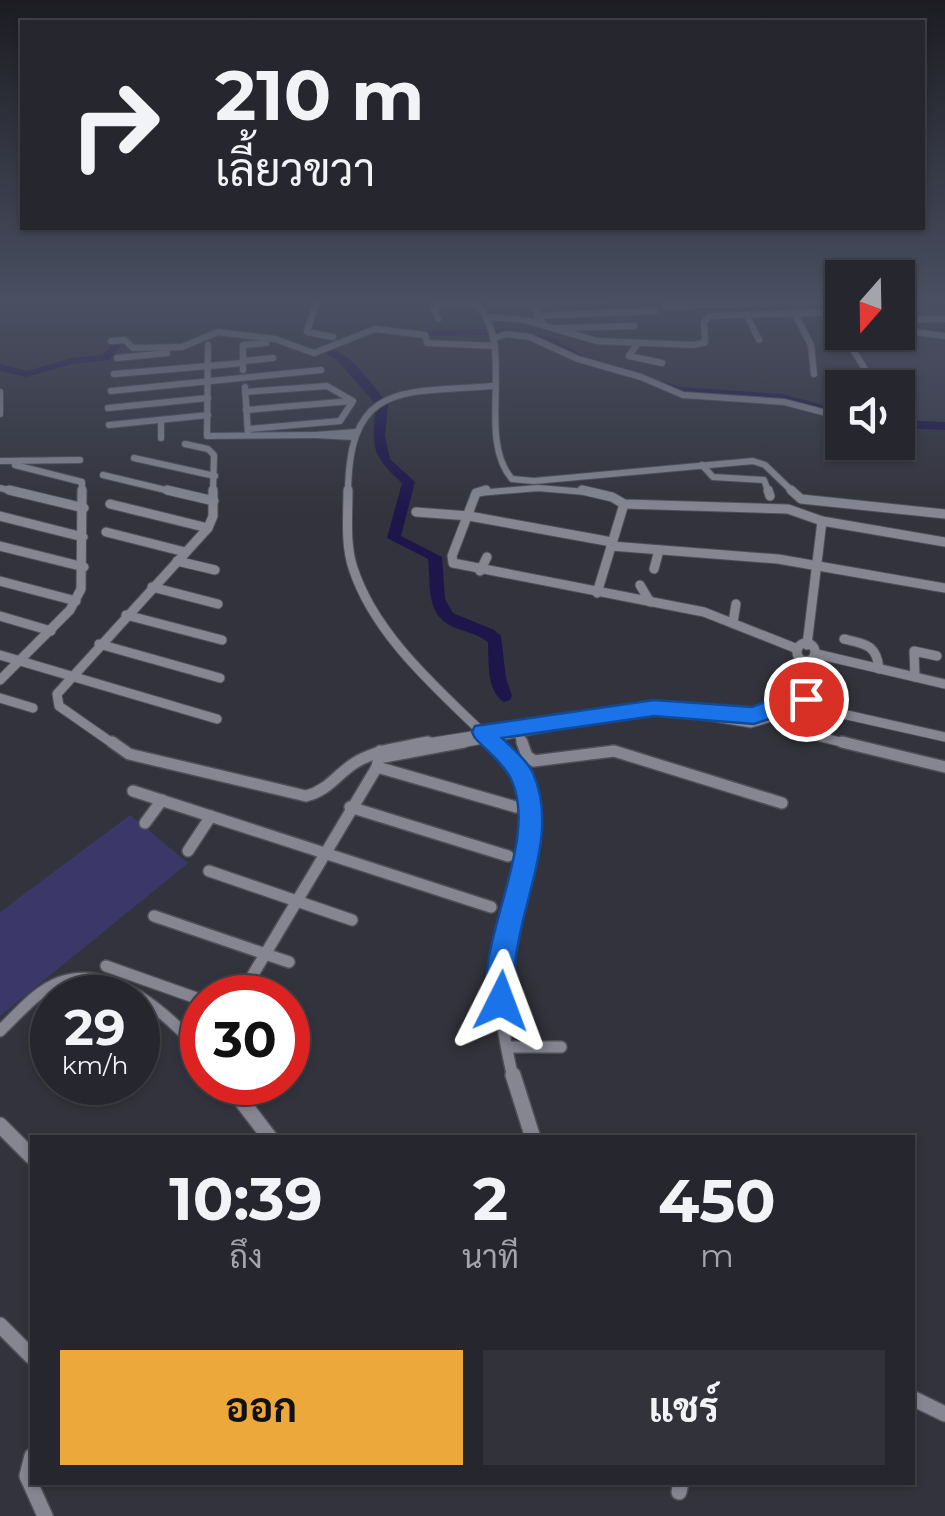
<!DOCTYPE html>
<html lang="th">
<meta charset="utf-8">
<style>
:root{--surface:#26262e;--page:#32323a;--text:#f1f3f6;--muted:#a4a5aa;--line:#42434a;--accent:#eda83b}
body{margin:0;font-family:Montserrat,Sarabun,sans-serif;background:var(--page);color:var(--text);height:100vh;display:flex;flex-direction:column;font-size:38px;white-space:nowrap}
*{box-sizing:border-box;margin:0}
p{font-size:32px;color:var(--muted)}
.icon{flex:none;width:55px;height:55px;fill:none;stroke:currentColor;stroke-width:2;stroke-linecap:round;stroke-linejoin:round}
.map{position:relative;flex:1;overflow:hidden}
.sheet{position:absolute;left:30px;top:1135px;width:885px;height:350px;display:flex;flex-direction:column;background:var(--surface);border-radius:0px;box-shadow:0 2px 8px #0004,0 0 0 2px var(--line)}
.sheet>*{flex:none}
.banner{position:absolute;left:20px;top:20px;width:905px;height:210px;border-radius:0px;box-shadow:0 2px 8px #0004,0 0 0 2px var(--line);background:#26262e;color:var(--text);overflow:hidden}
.needle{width:65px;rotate:200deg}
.controls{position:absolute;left:825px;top:260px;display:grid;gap:20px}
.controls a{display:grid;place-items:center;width:90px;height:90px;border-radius:0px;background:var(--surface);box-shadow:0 2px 8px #0004,0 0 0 2px var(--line);font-size:50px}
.speed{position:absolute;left:30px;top:975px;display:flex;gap:20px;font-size:50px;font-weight:700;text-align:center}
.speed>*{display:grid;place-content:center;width:130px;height:130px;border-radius:50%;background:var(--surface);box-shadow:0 2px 8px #0004,0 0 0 2px var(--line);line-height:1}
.speed small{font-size:25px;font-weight:400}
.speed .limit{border:15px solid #d22;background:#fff;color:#111}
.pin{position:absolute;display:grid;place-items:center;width:85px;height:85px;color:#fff;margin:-42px;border:5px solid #fff;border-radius:50%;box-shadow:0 2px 10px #0007}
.me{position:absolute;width:110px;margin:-55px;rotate:3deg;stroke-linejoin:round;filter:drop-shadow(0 0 8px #0008)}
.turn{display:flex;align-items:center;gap:35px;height:210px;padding:0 30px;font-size:45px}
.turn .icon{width:130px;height:130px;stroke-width:2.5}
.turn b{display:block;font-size:70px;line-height:85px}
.eta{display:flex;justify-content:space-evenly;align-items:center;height:170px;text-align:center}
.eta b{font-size:60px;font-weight:700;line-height:70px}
.primary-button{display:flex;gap:20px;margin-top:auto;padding:20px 30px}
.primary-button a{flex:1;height:115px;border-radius:0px;background:var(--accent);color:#111;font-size:40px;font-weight:700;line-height:115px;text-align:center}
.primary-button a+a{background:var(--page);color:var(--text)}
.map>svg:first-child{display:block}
.built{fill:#3b3b4b}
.green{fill:#3b3869}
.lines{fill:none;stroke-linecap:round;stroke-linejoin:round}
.river{fill:#1e164b;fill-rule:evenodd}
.minor-far3-casing{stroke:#4e4f57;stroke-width:8}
.minor-far2-casing{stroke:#4e4f57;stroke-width:11}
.minor-far1-casing{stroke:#4e4f57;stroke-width:14}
.minor-casing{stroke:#4e4f57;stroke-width:18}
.minor-far3{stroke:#858692;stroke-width:6}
.minor-far2{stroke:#858692;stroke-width:9}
.minor-far1{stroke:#858692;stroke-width:11}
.minor{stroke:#858692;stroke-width:15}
.route{fill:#1a73e8;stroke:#114b97;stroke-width:2.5}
</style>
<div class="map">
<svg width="945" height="1516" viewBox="0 0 945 1516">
<rect width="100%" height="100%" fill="#33333d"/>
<!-- built -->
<path class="built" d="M898,332L945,339V423L898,419V388L878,387L846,333Z"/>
<!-- green -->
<path class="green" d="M130,815L188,863L0,1016V912Z"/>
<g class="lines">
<!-- river -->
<g class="river">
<path d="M504,329L553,338L590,360L581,362L546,343L504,335L407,336L402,333L407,330Z"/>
<path d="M120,337L138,347L133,350L121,345L109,360L72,364L27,377L0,371V364L27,371L72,358L102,355Z"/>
<path d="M322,347C348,347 372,385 388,404L385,436L390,459L415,482L401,536L442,557L445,599L453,613L494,630L501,636L506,678L512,696L510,700L504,702C486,691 489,662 488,642C476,633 464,632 451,626C425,613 431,583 428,559L387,538L402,483C370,454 372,447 376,404L336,359L322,351Z"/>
<path d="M662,381L679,387L782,394L842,410V417L781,400L677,393L658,386V382Z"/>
<path d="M898,420L945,422V430L898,428Z"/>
</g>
<defs>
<g id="minor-far3">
<path d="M317,300L307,332L333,337"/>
<path d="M443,300L477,304C517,347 475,437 512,479L534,481L753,461L765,465L794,493"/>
<path d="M531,300L542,321"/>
<path d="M491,304L603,300"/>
<path d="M666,306L842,300"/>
<path d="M830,313L877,388"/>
<path d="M795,314L811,345L814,374"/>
<path d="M747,315L759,340"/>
<path d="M537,316L655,311"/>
<path d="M489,317L525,320L597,341L694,345L705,342L704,322L709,316L842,312"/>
<path d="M438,319L434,309L444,302"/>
<path d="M898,320L945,319"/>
<path d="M558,328L634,326"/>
<path d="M898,330L945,336"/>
<path d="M495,338L506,334L530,337L578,359L641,377L683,395L784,402L842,417"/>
<path d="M111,341L125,340L133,348L182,347L218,332L275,339L314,353L375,329L425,335L427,343L495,346"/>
<path d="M638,343L629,356L662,363"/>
<path d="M208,345L207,436L316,435"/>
<path d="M117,358L167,353"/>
<path d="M243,361L273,358"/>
<path d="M243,370V345L266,343"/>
<path d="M114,374L243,363"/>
<path d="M245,387L248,435"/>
<path d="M111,391L321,370"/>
<path d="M0,392V414"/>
<path d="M245,392L327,386L353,401L340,421L248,429"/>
<path d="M108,408L208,398"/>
<path d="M246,410L352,401"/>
<path d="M161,420V438"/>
<path d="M109,425L208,415"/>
<path d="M353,437L316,435L356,432"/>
<path d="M185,444L208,449L214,455L213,493"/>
<path d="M134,458L215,476"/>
<path d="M0,461L80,460"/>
<path d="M15,465L82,482V493"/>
<path d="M702,465L713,477L764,480L769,493"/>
<path d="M103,475L178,493"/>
<path d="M0,488L19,493"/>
<path d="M348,493C349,381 402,393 492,386"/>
<path d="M478,493L538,488L598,493"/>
</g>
<g id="minor-far2">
<path d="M9,490L84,508"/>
<path d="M167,490L214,501"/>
<path d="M348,490C348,516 345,544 353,568C376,639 444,694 495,745"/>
<path d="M486,490L476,493L452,556L453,563L704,612L795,648"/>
<path d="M582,490L612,497L624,504L788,509L822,521L945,542"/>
<path d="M768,490L770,496"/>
<path d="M791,490L801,499L945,514"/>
<path d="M110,504L208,528"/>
<path d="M416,512L469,516L612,542"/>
<path d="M0,516L83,537"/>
<path d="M106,532L185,552"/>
<path d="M0,546L84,567"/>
<path d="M611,546L778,559L945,588"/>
<path d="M177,561L215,570"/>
<path d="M654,569L659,550"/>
<path d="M480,571L487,557"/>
<path d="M0,581L76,601"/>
<path d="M640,585L650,602"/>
<path d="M152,587L218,604"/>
<path d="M597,593L624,504"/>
<path d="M126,615L222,640"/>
<path d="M0,616L51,631"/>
<path d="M733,622L736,604"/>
<path d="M844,639C866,644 877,645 879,669"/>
<circle cx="806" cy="652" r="9"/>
<path d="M99,644L220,678"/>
<path d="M807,645L822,521"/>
<path d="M817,654L945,684"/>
<path d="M0,655L217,719"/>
<path d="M915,677L914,651L937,656"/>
<path d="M0,680L70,610L81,589L82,490"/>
<path d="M0,698L33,708"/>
<path d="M707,713L754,715L791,700L806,699"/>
<path d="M516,726L523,745"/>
<path d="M812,735L853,745"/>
<path d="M115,745L59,706L57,694L208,528L213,516V490"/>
<path d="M415,745L640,709L672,710L751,723L807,706L945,737"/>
<path d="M451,745L564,724"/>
</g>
<g id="minor-far1">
<path d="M112,742L129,754L306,796C330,790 338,772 358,761C380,749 404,747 428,742"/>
<path d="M492,742C501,751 512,760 519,770C556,829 506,910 501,972C498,1007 505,1043 513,1078"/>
<path d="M522,742L527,756L534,761L614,751L782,803"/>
<path d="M842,742L945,767"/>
<path d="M384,757L464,742"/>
<path d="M377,767L516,807"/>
<path d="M133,791L491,907"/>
<path d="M350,807L508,856"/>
<path d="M145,823L162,800"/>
<path d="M188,851L211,816"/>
<path d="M209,871L352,920"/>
<path d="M154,916L289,962"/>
<path d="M106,966L202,1000"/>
<path d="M239,998L377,767L380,751"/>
<path d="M0,1031C18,1014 37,990 61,982C115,964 169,1016 202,1052"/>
<path d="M509,1047H561"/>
</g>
<g id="minor">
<path d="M513,1075L533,1138"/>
<path d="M227,1082L270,1138"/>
<path d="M0,1125L32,1157"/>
<path d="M0,1325L32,1357"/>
<path d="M912,1398L945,1414"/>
<path d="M32,1456L27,1476L45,1516"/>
<path d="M679,1492L681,1482"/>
</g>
</defs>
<!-- minor-far3 casing -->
<use href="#minor-far3" class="minor-far3-casing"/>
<!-- minor-far2 casing -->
<use href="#minor-far2" class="minor-far2-casing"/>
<!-- minor-far1 casing -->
<use href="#minor-far1" class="minor-far1-casing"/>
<!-- minor casing -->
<use href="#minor" class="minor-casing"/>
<!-- minor-far3 -->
<use href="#minor-far3" class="minor-far3"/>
<!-- minor-far2 -->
<use href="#minor-far2" class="minor-far2"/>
<!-- minor-far1 -->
<use href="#minor-far1" class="minor-far1"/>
<!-- minor -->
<use href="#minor" class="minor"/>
</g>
<!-- sky -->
<linearGradient id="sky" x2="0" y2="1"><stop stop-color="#1c1c22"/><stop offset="0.59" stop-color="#4a5062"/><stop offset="1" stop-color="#4a5062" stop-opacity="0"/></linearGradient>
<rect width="945" height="512" fill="url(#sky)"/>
<!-- route -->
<path class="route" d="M806,691L817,699L814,704L754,724L654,716L502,738C512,748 527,760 533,773C559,832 523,897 516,957C513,975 518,993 511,1011L501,1014L491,1011C467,955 542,843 511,779C504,764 486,750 475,738L472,732L475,726L654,700L752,707L783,695Z"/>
</svg>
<div class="controls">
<a><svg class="needle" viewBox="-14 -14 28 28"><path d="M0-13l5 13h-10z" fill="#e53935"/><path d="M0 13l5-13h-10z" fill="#a4a5aa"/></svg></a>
<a><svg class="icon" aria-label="sound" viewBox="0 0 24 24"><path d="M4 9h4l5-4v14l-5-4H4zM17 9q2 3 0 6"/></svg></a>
</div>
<div class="speed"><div>29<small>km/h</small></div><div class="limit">30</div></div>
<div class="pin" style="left:806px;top:699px;background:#d93025"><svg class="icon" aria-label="arrive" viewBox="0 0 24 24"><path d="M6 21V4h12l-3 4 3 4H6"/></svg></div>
<svg class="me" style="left:501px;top:1001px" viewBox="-20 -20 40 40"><path d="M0-17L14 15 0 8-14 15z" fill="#1a73e8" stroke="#fff" stroke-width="4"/></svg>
<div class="banner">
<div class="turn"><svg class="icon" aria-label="right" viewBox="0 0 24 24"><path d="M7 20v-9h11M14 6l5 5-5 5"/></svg><div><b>210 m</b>เลี้ยวขวา</div></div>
</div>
<section class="sheet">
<div class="eta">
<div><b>10:39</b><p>ถึง</p></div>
<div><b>2</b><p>นาที</p></div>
<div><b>450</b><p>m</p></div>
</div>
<div class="primary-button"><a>ออก</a><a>แชร์</a></div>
</section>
</div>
